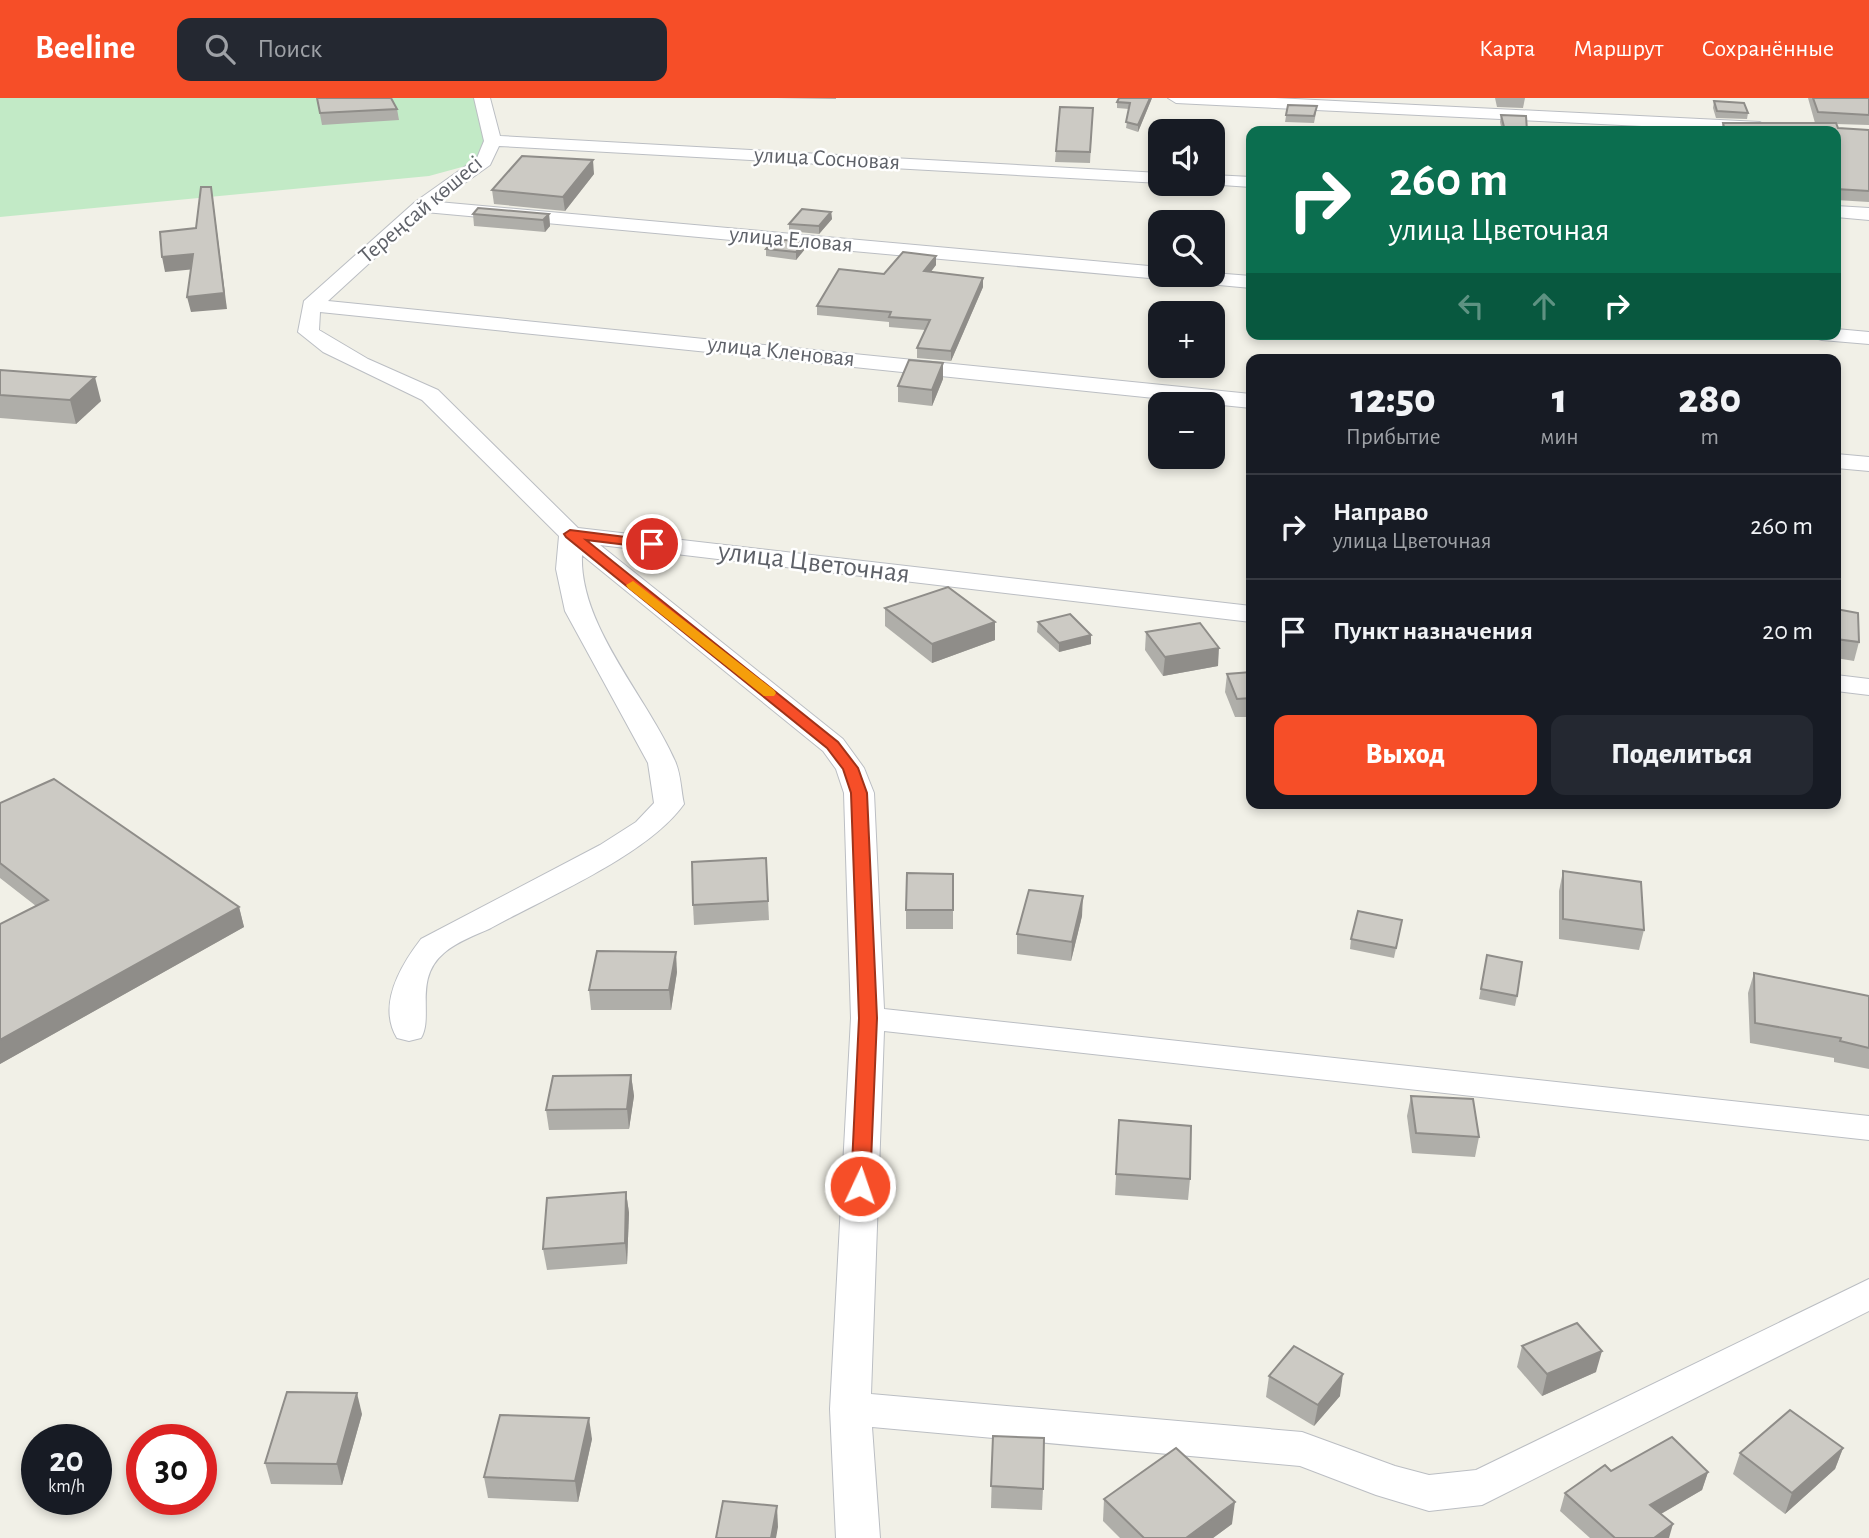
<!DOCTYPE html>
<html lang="ru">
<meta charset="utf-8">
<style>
:root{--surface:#171b24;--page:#242831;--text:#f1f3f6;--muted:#9ea1a6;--line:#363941;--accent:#f64e28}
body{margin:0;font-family:"Alegreya Sans",sans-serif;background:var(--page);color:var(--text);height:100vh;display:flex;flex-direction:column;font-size:26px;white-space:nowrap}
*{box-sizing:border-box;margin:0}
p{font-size:23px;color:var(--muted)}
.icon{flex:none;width:38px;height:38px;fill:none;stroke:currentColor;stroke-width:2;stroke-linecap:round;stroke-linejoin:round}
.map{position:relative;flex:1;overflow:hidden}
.drawer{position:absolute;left:1246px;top:256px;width:595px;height:455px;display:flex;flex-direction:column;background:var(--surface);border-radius:14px;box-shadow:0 4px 10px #0003}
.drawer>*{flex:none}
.guide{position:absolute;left:1246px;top:28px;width:595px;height:214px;border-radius:14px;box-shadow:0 4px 10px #0003;background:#0b6e4f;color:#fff;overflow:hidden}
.buttons{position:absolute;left:1148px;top:21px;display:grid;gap:14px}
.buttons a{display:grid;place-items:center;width:77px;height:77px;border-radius:14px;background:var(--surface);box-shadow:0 4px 10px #0003;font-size:35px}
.speed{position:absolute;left:21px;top:1326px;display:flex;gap:14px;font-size:35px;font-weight:700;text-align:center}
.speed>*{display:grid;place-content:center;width:91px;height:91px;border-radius:50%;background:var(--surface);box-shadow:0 4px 10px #0003;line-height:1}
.speed small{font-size:18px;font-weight:400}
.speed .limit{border:10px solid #d22;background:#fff;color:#111}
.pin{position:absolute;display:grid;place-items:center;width:60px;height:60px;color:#fff;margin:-30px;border:4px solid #fff;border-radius:50%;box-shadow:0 2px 7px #0007}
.me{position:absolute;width:77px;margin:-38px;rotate:3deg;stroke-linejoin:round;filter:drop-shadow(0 0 5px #0008)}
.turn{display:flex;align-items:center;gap:24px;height:147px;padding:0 28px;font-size:32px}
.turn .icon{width:91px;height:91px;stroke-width:2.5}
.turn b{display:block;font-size:49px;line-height:60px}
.lanes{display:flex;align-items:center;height:66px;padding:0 28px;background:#0003;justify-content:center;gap:35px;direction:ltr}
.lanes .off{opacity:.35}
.eta{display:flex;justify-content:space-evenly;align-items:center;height:119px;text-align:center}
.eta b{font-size:42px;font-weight:800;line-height:49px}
.action{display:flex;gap:14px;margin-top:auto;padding:14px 28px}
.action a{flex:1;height:80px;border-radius:14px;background:var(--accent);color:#fff;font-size:28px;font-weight:800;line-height:80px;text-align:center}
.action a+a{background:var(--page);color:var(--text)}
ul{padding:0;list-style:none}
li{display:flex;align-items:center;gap:21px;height:105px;padding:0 28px;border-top:2px solid var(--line)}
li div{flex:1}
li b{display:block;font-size:26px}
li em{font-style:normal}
header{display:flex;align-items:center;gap:42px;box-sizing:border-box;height:98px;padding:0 35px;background:var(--accent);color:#fff}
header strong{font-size:33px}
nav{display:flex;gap:38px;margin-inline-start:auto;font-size:24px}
.search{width:490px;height:63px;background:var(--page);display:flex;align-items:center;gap:18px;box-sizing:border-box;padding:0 24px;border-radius:14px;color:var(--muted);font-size:26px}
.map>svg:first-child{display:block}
.green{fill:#c2eac6}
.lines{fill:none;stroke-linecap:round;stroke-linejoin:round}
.minor-casing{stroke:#bbbec3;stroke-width:2}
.minor{fill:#fff;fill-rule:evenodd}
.wall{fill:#afaea9}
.shaded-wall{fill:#8f8d89}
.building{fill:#cccac4;stroke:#8f8d89;stroke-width:2}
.route{fill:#f64e28;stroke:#a0331a;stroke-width:2}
.slow{fill:#f59e0b}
.labels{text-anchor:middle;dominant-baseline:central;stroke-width:5;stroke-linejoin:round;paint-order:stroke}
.far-street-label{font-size:23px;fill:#5e6168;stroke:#fff}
.street-label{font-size:28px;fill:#5e6168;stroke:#fff}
</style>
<header>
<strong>Beeline</strong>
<div class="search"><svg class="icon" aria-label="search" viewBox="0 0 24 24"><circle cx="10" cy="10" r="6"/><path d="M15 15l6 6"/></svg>Поиск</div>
<nav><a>Карта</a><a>Маршрут</a><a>Сохранённые</a></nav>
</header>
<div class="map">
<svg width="1869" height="1440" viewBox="0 0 1869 1440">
<rect width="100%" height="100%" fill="#f1f0e7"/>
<!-- green -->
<path class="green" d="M0,0H482L493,43L484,63L429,78L0,119Z"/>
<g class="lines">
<defs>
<g id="minor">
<path d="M474,0H490L500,38L1160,75V85L499,48L490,67L438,104L1160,169V177H1213V175L1251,178V190L1176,183L1167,179L1160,181L425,114L328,203L1251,296V310L320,214L319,232L368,261L438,292L578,430L1251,508V524L600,447L843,641L864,670L874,695L884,911L1869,1018V1042L884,933L871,1296L1302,1334L1395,1368L1429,1377L1476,1372L1869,1181V1213L1482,1407L1429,1413L1376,1397L1300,1368L872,1329L880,1440H836L830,1311L851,920L844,695L836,671L823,653L582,457C579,528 648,600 675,663C681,676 681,693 684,706C648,757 547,799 491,830C476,837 456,844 444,855C413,881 434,919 421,940L409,943L397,940C377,907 401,867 421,841L600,747L636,724L654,705L648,665L565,513L556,471L559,438L422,302L323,254L298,234L304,203L415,104L477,60L484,43Z"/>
<path d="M1168,0H1275L1760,24L1768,29L1763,33H1744L1176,5Z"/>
<path d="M1213,77L1251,79V89L1207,86H1213Z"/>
<path d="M1836,108L1869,110V122L1836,119Z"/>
<path d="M1836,231L1869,234V246L1822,242L1815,240L1812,236H1836Z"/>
<path d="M1836,356L1869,359V373L1836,370Z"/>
<path d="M1836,577L1869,581V597L1836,593Z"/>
</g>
</defs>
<!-- minor casing -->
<use href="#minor" class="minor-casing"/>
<!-- minor -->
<use href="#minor" class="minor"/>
</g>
<!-- wall -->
<g class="wall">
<path d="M317,0L397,11L399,22L322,27Z"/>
<path d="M777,0H836V1Z"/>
<path d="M1152,0L1138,34L1126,30L1129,11L1117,10V4Z"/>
<path d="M1495,0H1525L1523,10L1497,9Z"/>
<path d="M1808,0H1869V27L1836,26L1838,30L1869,32V104L1836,102V33H1721L1723,25H1815Z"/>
<path d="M1714,3L1748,15L1747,21L1716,20L1713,10Z"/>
<path d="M1288,7L1316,15L1314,25L1285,24Z"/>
<path d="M1093,10L1090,65L1055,64L1056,53Z"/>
<path d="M1501,17L1527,33H1502L1500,24Z"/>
<path d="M594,76L565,113L494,106L492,92Z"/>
<path d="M831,114L832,121L819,136L789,133V126Z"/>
<path d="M473,116H549L550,128L545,134L474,128Z"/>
<path d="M766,151H805L796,162L766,158Z"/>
<path d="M936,167L930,174L983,180V189L951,263L917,260V250L925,232L889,229V224L817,217V208L884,176Z"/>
<path d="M943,265V281L932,308L898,304V288Z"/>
<path d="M0,272L101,303L76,326L0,320Z"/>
<path d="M885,510L995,524V542L932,565L885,528Z"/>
<path d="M1836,511L1859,544L1854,563L1836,560Z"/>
<path d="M1038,524L1091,537V546L1059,554L1037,534Z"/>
<path d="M1146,534L1218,568L1163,578L1145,552Z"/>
<path d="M1251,574V619H1235L1225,594L1227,576Z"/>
<path d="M0,705L239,809L244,829L0,966V826L36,808L0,780Z"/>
<path d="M766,760L769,822L694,827L693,807Z"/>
<path d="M1563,773L1644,832L1639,852L1559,841V793Z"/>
<path d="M953,776V831H906V812Z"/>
<path d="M1082,818L1071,863L1017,856V836Z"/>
<path d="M1402,822L1394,860L1350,851L1351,841Z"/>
<path d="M1487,857L1517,898L1515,908L1479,901Z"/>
<path d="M677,874L671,912H591L589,892Z"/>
<path d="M1754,875L1869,898V971L1834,964V960L1750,945L1748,895Z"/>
<path d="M631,977L634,998L629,1031L549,1032L546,1012Z"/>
<path d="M1411,998L1479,1039L1475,1059L1412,1055L1407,1018Z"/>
<path d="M1119,1022L1190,1081L1188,1102L1115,1097Z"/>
<path d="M626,1094L629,1115L627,1166L547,1172L543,1151Z"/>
<path d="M1522,1248L1596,1274L1542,1298L1517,1269Z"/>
<path d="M1269,1278L1340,1298L1314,1328L1266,1299Z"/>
<path d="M362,1316L342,1387L271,1386L265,1365Z"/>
<path d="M993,1338L1043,1391L1042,1412L991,1410Z"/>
<path d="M592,1341L578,1404L488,1400L484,1379Z"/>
<path d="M1843,1350L1835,1371L1785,1416L1733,1376L1740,1355Z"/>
<path d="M1611,1373L1708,1374L1702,1392L1661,1416L1669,1440H1590L1560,1413L1565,1395Z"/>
<path d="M1104,1401L1232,1426L1213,1440H1120L1103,1423Z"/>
</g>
<!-- shaded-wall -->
<g class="shaded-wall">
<path d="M1150,0H1152L1138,34V27Z"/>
<path d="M593,62L594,76L565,113L563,99Z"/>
<path d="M211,89L213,103L227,211L191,214L187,199Z"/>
<path d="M831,114L832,121L819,136V128Z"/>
<path d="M549,116L550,128L545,134L543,122Z"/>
<path d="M805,144V151L796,162V154Z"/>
<path d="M193,156L196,171L165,174L162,159Z"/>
<path d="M936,158V167L924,183V173Z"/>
<path d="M983,180V189L951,263V253Z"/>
<path d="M943,265V281L932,308V292Z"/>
<path d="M95,279L101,303L76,326L70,302Z"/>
<path d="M995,524V542L932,565V546Z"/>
<path d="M1091,537V546L1059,554V545Z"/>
<path d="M1219,550L1218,568L1163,578L1165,559Z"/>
<path d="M1083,798L1082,818L1071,863L1072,844Z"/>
<path d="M239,809L244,829L0,966V942Z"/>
<path d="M676,854L677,874L671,912L669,892Z"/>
<path d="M631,977L634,998L629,1031L627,1011Z"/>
<path d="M626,1094L629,1115L627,1166L625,1145Z"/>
<path d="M1602,1253L1596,1274L1542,1298L1547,1276Z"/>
<path d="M1343,1276L1340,1298L1314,1328L1318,1307Z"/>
<path d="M357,1295L362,1316L342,1387L337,1366Z"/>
<path d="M589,1320L592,1341L578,1404L575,1383Z"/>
<path d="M1843,1350L1835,1371L1785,1416L1792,1395Z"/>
<path d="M1708,1374L1702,1392L1645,1425L1650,1407Z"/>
<path d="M1235,1404L1232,1426L1213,1440H1186Z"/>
<path d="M777,1408L778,1429L776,1440H771Z"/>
<path d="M1673,1426L1669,1440H1654Z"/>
</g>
<!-- building -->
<g class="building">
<path d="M317,0H391L397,11L320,15Z"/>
<path d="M1119,0H1150L1138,27L1126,24L1130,5L1117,4Z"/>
<path d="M1813,0H1869V17L1818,14Z"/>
<path d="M1714,3L1744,5L1748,15L1717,13Z"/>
<path d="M1288,7L1317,8L1314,18L1286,17Z"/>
<path d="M1060,9L1093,10L1090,54L1056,53Z"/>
<path d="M1501,17L1526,18L1527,33H1505Z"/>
<path d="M1723,25H1836L1838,30L1869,32V93L1836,91V33H1725Z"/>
<path d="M522,58L593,62L563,99L492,92Z"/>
<path d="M201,89H211L224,195L187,199L193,156L162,159L160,134L196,130Z"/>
<path d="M478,110L549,116L543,122L473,116Z"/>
<path d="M802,111L831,114L819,128L789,126Z"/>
<path d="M775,141L805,144L796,154L766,151Z"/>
<path d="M903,154L936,158L924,173L983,180L951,253L917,250L930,222L889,219L891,214L817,208L839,171L884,176Z"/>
<path d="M909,262L943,265L932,292L898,288Z"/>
<path d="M0,272L95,279L70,302L0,297Z"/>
<path d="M948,489L995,524L932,546L885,510Z"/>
<path d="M1836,511L1858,515L1859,544L1836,541Z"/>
<path d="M1070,516L1091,537L1059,545L1038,524Z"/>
<path d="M1200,525L1219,550L1165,559L1146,534Z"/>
<path d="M1251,574V600L1237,601L1227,576Z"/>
<path d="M54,681L239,809L0,942V826L48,802L0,765V705Z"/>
<path d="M766,760L768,803L693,807L692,764Z"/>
<path d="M1563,773L1641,784L1644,832L1563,821Z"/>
<path d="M907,775L953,776V812H906Z"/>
<path d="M1029,792L1083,798L1072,844L1017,836Z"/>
<path d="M1358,813L1402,822L1396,850L1351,841Z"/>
<path d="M597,853L676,854L669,892H589Z"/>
<path d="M1487,857L1522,864L1517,898L1481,891Z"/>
<path d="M1754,875L1869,898V950L1840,943L1841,940L1755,925Z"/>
<path d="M631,977L627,1011L546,1012L553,978Z"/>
<path d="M1411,998L1473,1001L1479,1039L1416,1035Z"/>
<path d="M1119,1022L1191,1028L1190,1081L1116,1076Z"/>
<path d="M626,1094L625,1145L543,1151L547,1100Z"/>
<path d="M1577,1225L1602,1253L1547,1276L1522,1248Z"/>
<path d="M1294,1248L1343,1276L1318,1307L1269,1278Z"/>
<path d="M287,1294L357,1295L337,1366L265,1365Z"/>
<path d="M1790,1312L1843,1350L1792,1395L1740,1355Z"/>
<path d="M500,1317L589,1320L575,1383L484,1379Z"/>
<path d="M993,1338L1044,1340L1043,1391L991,1388Z"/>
<path d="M1672,1339L1708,1374L1650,1407L1673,1426L1654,1440H1615L1565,1395L1605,1367L1611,1373Z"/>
<path d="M1176,1350L1235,1404L1186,1440H1144L1104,1401Z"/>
<path d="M723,1403L777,1408L771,1440H716Z"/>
</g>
<!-- route -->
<path class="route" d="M570,432L657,443L659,446L652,450L586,442L838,644L858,670L867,695L877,920L870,1088L867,1093H854L851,1088L859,920L851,695L843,671L827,650L566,439L564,436Z"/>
<!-- slow -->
<path class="slow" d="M633,483L774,592L776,595L774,598H764L628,490L626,487Z"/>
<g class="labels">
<!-- far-street labels -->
<g class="far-street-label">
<text transform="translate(827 61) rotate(3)">улица Сосновая</text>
<text transform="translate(421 112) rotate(-40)">Тереңсай көшесі</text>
<text transform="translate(791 142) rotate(5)">улица Еловая</text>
<text transform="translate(781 254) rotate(6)">улица Кленовая</text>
</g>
<!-- street labels -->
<g class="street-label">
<text transform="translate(814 465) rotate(7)">улица Цветочная</text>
</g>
</g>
</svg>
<div class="buttons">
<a><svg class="icon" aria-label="sound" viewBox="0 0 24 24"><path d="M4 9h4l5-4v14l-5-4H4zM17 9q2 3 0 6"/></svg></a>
<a><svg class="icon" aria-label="search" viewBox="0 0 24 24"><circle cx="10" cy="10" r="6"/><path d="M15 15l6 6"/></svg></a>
<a>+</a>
<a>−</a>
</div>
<div class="speed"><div>20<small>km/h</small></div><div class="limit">30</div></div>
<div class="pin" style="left:652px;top:446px;background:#d93025"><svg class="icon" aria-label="arrive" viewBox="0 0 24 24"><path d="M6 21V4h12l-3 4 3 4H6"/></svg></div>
<svg class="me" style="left:860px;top:1088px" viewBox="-20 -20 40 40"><circle r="17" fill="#f64e28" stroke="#fff" stroke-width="3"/><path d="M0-11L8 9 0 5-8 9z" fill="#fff"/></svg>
<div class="guide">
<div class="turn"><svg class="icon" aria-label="right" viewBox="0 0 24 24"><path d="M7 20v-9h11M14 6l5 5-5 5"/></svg><div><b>260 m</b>улица Цветочная</div></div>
<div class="lanes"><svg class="icon off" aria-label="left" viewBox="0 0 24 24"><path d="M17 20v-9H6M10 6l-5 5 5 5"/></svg><svg class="icon off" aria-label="ahead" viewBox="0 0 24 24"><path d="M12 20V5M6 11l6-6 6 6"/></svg><svg class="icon" aria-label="right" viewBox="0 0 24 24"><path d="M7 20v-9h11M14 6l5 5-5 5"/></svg></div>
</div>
<section class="drawer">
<div class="eta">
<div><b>12:50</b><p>Прибытие</p></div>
<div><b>1</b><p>мин</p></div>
<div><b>280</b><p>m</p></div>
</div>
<ul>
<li><svg class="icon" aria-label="right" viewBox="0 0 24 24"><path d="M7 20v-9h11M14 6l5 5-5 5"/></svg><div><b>Направо</b><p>улица Цветочная</p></div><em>260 m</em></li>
<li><svg class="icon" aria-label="arrive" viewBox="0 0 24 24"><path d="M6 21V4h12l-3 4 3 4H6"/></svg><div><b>Пункт назначения</b></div><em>20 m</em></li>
</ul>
<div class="action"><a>Выход</a><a>Поделиться</a></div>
</section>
</div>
